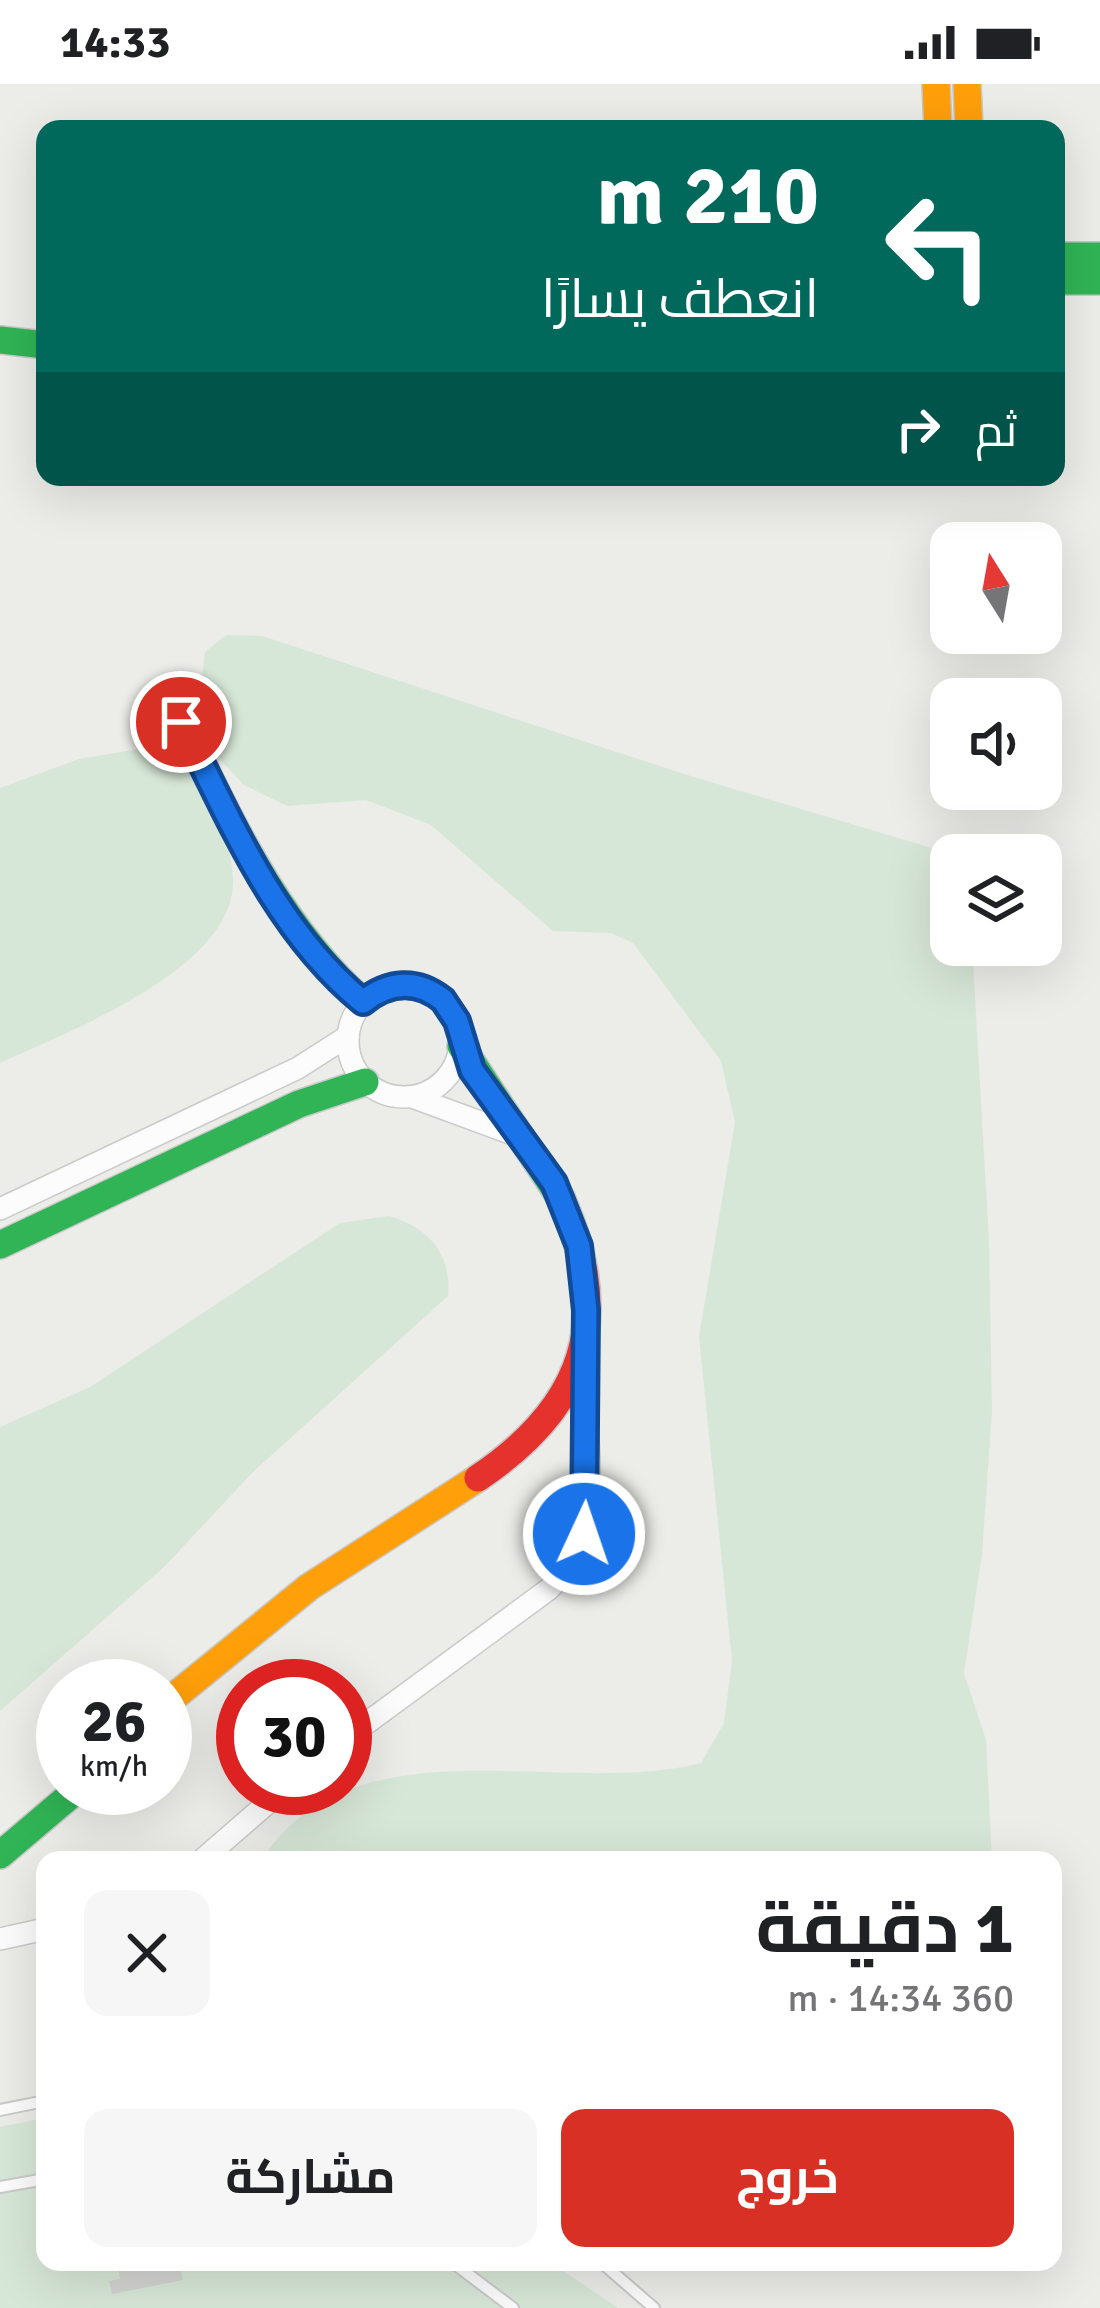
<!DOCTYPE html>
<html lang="ar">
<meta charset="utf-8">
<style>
:root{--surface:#fff;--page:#f6f6f6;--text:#202124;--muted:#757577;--accent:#d93025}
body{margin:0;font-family:Signika,Cairo,sans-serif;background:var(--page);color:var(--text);direction:rtl;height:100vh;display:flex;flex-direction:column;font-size:45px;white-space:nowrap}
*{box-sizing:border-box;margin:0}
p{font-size:39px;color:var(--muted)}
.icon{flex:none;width:66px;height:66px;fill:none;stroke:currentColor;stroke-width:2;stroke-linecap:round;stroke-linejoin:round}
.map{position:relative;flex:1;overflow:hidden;direction:ltr}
.details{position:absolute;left:36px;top:1767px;width:1026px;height:420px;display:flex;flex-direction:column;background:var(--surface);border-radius:24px;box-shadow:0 12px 48px #0002;direction:rtl}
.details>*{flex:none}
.top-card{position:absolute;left:36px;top:36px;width:1029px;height:366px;border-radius:24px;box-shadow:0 12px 48px #0002;direction:rtl;background:#00695c;color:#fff;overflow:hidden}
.needle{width:78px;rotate:349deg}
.controls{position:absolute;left:930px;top:438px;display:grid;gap:24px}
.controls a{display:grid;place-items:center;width:132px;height:132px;border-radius:24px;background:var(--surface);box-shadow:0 12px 48px #0002;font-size:60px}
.speed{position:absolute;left:36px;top:1575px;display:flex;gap:24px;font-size:60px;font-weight:700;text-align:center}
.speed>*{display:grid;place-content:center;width:156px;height:156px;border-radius:50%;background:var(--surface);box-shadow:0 12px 48px #0002;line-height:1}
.speed small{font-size:30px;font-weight:400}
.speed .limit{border:18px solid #d22;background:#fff;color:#111}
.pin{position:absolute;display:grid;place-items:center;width:102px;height:102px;color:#fff;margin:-51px;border:6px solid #fff;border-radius:50%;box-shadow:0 3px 12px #0007}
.me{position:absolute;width:132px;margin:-66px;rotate:3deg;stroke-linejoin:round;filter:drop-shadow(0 0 9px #0008)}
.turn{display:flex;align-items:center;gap:42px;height:252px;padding:0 48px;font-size:54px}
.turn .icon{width:156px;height:156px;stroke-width:2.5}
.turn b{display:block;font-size:84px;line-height:102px}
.then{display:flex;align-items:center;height:114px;padding:0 48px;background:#0003;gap:24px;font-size:45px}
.round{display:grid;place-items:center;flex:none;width:126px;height:126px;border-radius:24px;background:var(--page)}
.overview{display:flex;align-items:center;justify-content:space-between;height:204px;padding:0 48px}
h1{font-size:72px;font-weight:700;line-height:90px}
.primary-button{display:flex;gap:24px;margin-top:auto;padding:24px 48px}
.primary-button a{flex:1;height:138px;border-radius:24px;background:var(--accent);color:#fff;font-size:48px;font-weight:700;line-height:138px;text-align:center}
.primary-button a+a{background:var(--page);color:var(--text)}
.status{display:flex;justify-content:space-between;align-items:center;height:84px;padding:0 60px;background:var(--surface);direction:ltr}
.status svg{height:33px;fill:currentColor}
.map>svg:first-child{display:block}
.green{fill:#d7e7d7}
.building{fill:#d3d3d0}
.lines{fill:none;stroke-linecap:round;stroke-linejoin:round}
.lane-casing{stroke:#c9cac9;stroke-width:14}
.street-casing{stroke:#c9cac9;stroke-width:24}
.fast-casing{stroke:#c7c8c8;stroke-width:30}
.slow-casing{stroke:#c7c8c8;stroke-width:30}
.jam-casing{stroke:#c7c8c8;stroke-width:30}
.lane{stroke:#fcfcfc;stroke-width:10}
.street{stroke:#fcfcfc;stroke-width:21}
.fast{stroke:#30b455;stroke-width:27}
.slow{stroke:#ff9f0a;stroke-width:27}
.jam{stroke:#e5322d;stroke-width:27}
.route-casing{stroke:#114b97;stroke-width:30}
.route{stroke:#1a73e8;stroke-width:21}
</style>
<div class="status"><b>14:33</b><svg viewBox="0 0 49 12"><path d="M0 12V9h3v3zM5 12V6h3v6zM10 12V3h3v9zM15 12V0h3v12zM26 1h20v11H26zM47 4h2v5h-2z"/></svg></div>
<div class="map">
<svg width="1100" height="2224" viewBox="0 0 1100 2224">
<rect width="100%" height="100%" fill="#ecece8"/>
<!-- green -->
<g class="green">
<path d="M226,551L262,552L684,690L955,771L951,861H972L989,1157L992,1327L982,1470L964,1589L986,1656L992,1776H261C357,1632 562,1715 701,1679L724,1639L732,1576L699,1253L735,1038L721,977L633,859L611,849L553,847L431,741L366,716L287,722L244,701L217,672L200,612L205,568Z"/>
<path d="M150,663L189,673C207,712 231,750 233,794C237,884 69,947 0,979V704L79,675Z"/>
<path d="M389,1132C428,1143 452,1170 448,1212L254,1387L164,1483L0,1627V1343L90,1303L340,1139Z"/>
<path d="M45,2034V2178H550L618,2224H0V2043Z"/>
</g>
<!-- building -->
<path class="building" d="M117,2178H168L169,2186L180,2183L183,2196L112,2210L109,2197L120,2195Z"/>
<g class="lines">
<defs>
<g id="lane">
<path d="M0,2026L45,2017"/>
<path d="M0,2103L45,2095"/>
<path d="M452,2178L513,2224"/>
<path d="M601,2178L654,2224"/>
</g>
<g id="street">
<circle cx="404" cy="957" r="56"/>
<path d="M412,1013L518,1052"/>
<path d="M0,1125L298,984L348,952"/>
<path d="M345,1655L549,1505C607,1447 586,1360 583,1285"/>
<path d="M202,1776L285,1704"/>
<path d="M0,1855L45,1845"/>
</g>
<g id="fast">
<path d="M1056,172H1100"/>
<path d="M1056,197H1100"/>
<path d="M0,256L45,261"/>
<path d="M181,638C232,740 278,840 363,918"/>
<path d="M461,962L562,1116"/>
<path d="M0,1161L299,1020L365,998"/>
<path d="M0,1771L79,1704"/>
</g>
<g id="slow">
<path d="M936,0L938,45"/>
<path d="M967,0L969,45"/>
<path d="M165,1620L309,1503L478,1394"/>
</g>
<path id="jam" d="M478,1394C585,1322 614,1236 562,1116"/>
</defs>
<!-- lane casing -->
<use href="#lane" class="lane-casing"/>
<!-- street casing -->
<use href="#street" class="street-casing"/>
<!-- fast casing -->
<use href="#fast" class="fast-casing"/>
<!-- slow casing -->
<use href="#slow" class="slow-casing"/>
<!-- jam casing -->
<use href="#jam" class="jam-casing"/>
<!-- lane -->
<use href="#lane" class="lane"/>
<!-- street -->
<use href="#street" class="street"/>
<!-- fast -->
<use href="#fast" class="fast"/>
<!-- slow -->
<use href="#slow" class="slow"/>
<!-- jam -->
<use href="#jam" class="jam"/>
</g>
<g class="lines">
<defs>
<path id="route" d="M181,638C231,737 275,846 363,918C389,897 417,895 443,916L457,937L472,986L554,1099L579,1162L586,1226L584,1450"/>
</defs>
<!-- route casing -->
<use href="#route" class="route-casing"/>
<!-- route -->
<use href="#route" class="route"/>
</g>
</svg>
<div class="controls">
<a><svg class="needle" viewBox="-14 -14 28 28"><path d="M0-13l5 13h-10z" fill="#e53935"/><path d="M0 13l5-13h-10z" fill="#757577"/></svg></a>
<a><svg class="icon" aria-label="sound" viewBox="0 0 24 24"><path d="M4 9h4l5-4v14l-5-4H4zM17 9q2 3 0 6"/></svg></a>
<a><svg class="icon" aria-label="layers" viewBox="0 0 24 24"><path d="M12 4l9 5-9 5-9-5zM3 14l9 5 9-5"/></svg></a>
</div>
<div class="speed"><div>26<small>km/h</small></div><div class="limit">30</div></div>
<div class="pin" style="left:181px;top:638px;background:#d93025"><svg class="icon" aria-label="arrive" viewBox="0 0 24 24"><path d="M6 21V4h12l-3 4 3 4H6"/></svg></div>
<svg class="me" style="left:584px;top:1450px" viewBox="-20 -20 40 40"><circle r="17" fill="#1a73e8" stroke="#fff" stroke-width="3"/><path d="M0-11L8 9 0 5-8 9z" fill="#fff"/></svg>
<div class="top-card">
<div class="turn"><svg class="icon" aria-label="left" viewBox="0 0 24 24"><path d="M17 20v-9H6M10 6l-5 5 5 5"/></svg><div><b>210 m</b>انعطف يسارًا</div></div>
<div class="then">ثم<svg class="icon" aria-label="right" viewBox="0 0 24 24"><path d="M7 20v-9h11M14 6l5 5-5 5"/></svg></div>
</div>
<section class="details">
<div class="overview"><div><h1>1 دقيقة</h1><p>360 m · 14:34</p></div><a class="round"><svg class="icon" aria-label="close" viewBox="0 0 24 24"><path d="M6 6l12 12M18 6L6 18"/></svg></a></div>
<div class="primary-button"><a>خروج</a><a>مشاركة</a></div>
</section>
</div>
